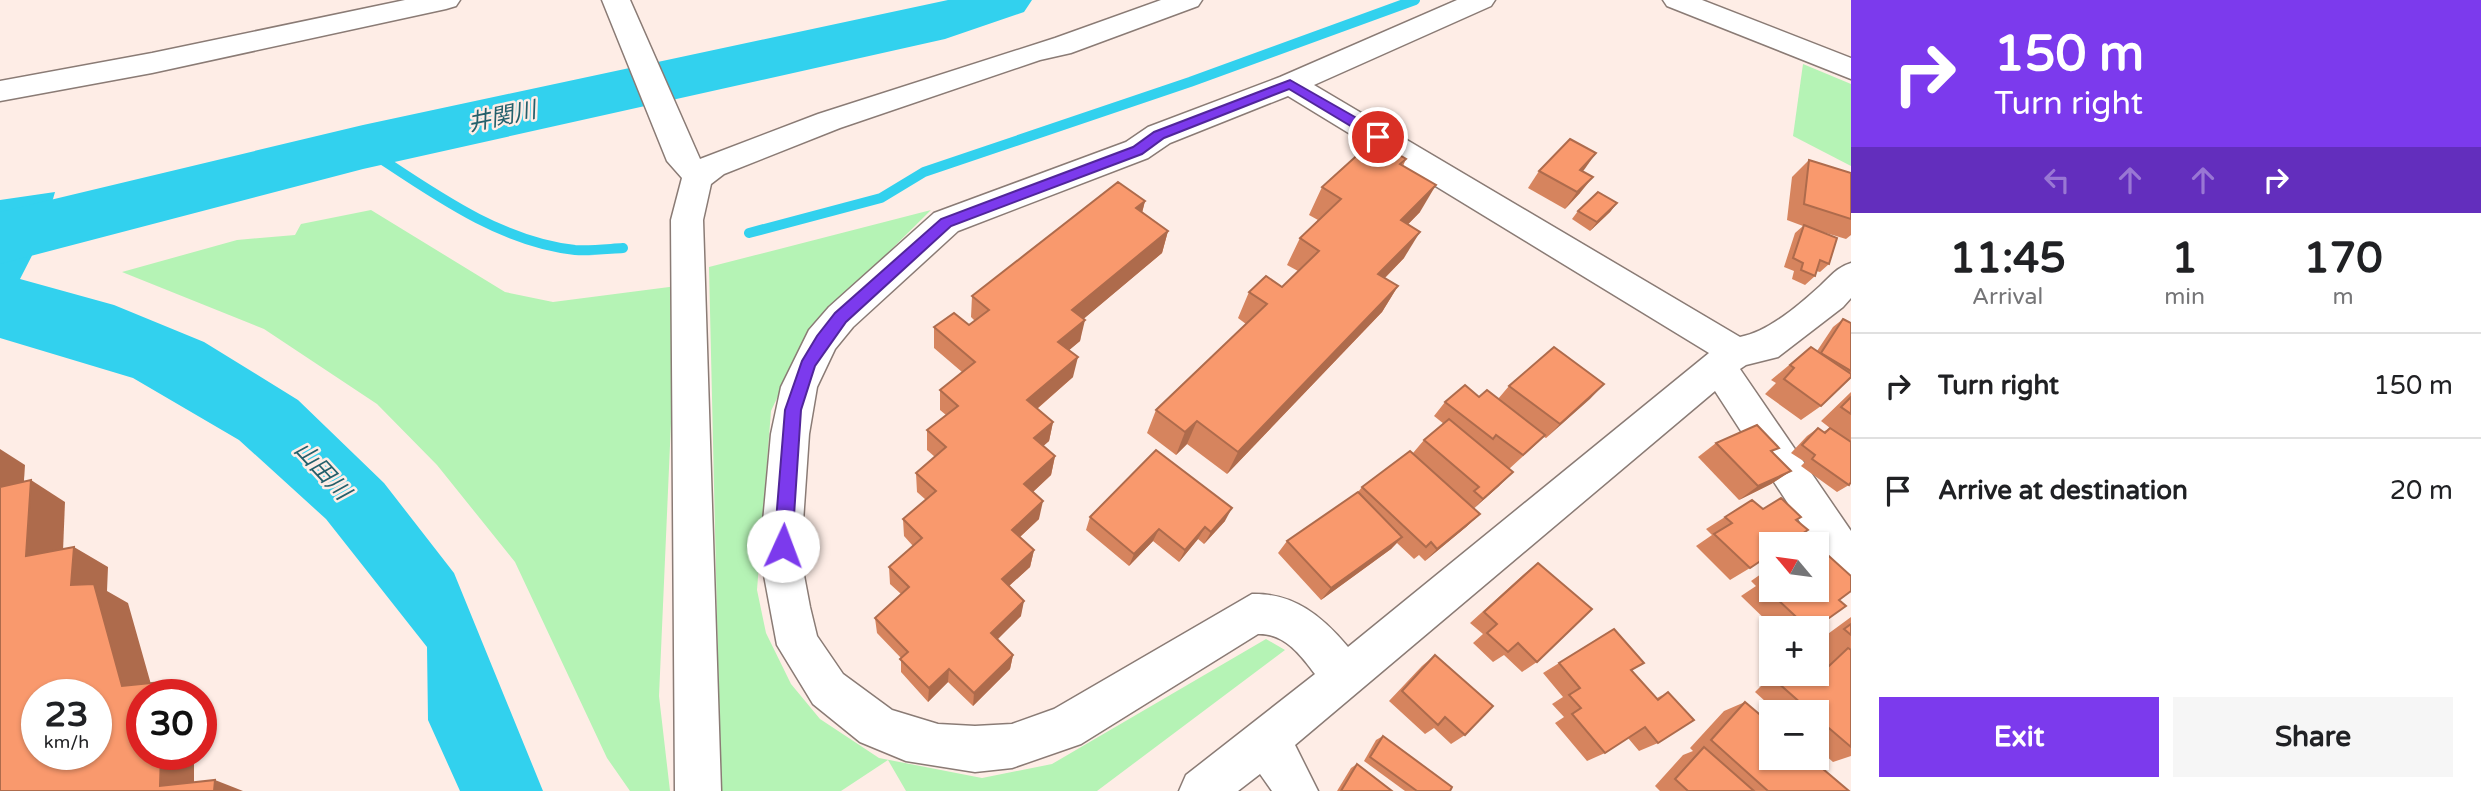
<!DOCTYPE html>
<meta charset="utf-8">
<style>
:root{--surface:#fff;--page:#f6f6f6;--text:#202124;--muted:#757577;--line:#e0e0e0;--accent:#7c3aed}
body{margin:0;font-family:"Varela Round","Noto Sans JP",sans-serif;background:var(--page);color:var(--text);height:100vh;display:flex;flex-direction:column;font-size:26px;white-space:nowrap}
*{box-sizing:border-box;margin:0}
p{font-size:23px;color:var(--muted)}
.icon{flex:none;width:38px;height:38px;fill:none;stroke:currentColor;stroke-width:2;stroke-linecap:round;stroke-linejoin:round}
.map{position:relative;flex:1;overflow:hidden}
.drawer{display:flex;flex-direction:column;background:var(--surface);width:630px}
.drawer>*{flex:none}
.top-card{background:#7c3aed;color:#fff;overflow:hidden}
.needle{width:46px;rotate:299deg}
.controls{position:absolute;left:1759px;top:532px;display:grid;gap:14px}
.controls a{display:grid;place-items:center;width:70px;height:70px;border-radius:0px;background:var(--surface);box-shadow:0 2px 5px #0004;font-size:35px}
.speed{position:absolute;left:21px;top:679px;display:flex;gap:14px;font-size:35px;font-weight:700;text-align:center}
.speed>*{display:grid;place-content:center;width:91px;height:91px;border-radius:50%;background:var(--surface);box-shadow:0 2px 5px #0004;line-height:1}
.speed small{font-size:18px;font-weight:400}
.speed .limit{border:10px solid #d22;background:#fff;color:#111}
.pin{position:absolute;display:grid;place-items:center;width:60px;height:60px;color:#fff;margin:-30px;border:4px solid #fff;border-radius:50%;box-shadow:0 2px 7px #0007}
.me{position:absolute;width:77px;margin:-38px;rotate:2deg;stroke-linejoin:round;filter:drop-shadow(0 0 5px #0008)}
.turn{display:flex;align-items:center;gap:24px;height:147px;padding:0 28px;font-size:32px}
.turn .icon{width:91px;height:91px;stroke-width:2.5}
.turn b{display:block;font-size:49px;line-height:60px}
.lanes{display:flex;align-items:center;height:66px;padding:0 28px;background:#0003;justify-content:center;gap:35px;direction:ltr}
.lanes .off{opacity:.35}
.eta{display:flex;justify-content:space-evenly;align-items:center;height:119px;text-align:center}
.eta b{font-size:42px;font-weight:700;line-height:49px}
.primary-button{display:flex;gap:14px;margin-top:auto;padding:14px 28px}
.primary-button a{flex:1;height:80px;border-radius:0px;background:var(--accent);color:#fff;font-size:28px;font-weight:700;line-height:80px;text-align:center}
.primary-button a+a{background:var(--page);color:var(--text)}
ul{padding:0;list-style:none}
li{display:flex;align-items:center;gap:21px;height:105px;padding:0 28px;border-top:2px solid var(--line)}
li div{flex:1}
li b{display:block;font-size:26px}
li em{font-style:normal}
main{display:flex;flex:1;min-height:0}
.map>svg:first-child{display:block}
.green{fill:#b5f3b5}
.water{fill:#32d1ee}
.lines{fill:none;stroke-linecap:round;stroke-linejoin:round}
.stream{stroke:#32d1ee;stroke-width:10}
.river{fill:#32d1ee;fill-rule:evenodd}
.minor-casing{stroke:#8a7b75;stroke-width:3}
.minor{fill:#fff;fill-rule:evenodd}
.wall{fill:#d6845e}
.shaded-wall{fill:#ae6b4c}
.building{fill:#f9996d;stroke:#ae6b4c;stroke-width:2;fill-rule:evenodd}
.route{fill:#7c3aed;stroke:#51269a;stroke-width:2}
.labels{text-anchor:middle;dominant-baseline:central;stroke-width:5;stroke-linejoin:round;paint-order:stroke}
.water-label{font-size:23px;font-style:italic;fill:#24606c;stroke:#feede6}
</style>
<main>
<div class="map">
<svg width="1851" height="791" viewBox="0 0 1851 791">
<rect width="100%" height="100%" fill="#feede6"/>
<!-- green -->
<g class="green">
<path d="M1803,64L1851,84V166L1793,136Z"/>
<path d="M371,210L505,292L553,302L677,286L659,696L670,791H630L607,758L515,562L437,465L377,404L264,329L122,272L237,240L295,235L301,224Z"/>
<path d="M931,210L808,332L771,411L757,590L766,633L791,684L820,719L879,758L982,778L1052,764L1266,639L1285,650L1097,791H906L888,760L841,791H721L709,267Z"/>
</g>
<!-- water -->
<path class="water" d="M55,192L43,234L20,279L114,305L204,342L298,400L384,483L454,573L543,791H460L428,720L427,647L326,519L239,440L133,378L0,338V200Z"/>
<g class="lines">
<!-- stream -->
<g class="stream">
<path d="M363,147C426,188 497,242 575,250C591,251 607,249 623,248"/>
<path d="M749,233L881,198L924,172L1190,82L1415,0"/>
</g>
<!-- river -->
<path class="river" d="M948,0H1032L1024,12L945,39L363,169L0,264V212L363,125Z"/>
<defs>
<g id="minor">
<path d="M405,0H460L456,6L446,9L152,73L0,101V81L152,53Z"/>
<path d="M602,0H630L700,159L818,114L1055,38L1161,0H1202L1198,6L1071,53L1040,60L840,128L724,174L711,184L703,220L721,791H675L671,220L682,178L667,161Z"/>
<path d="M1457,0H1495L1491,6L1314,85L1740,337C1768,332 1799,305 1820,286C1831,276 1837,267 1851,263V298L1843,307L1778,357L1746,365L1740,369L1851,531V585L1837,579L1715,391L1295,745L1318,791H1272L1260,774L1238,791H1179L1186,775L1315,674C1300,654 1284,633 1258,634L1081,744L1012,768L975,772L906,761L860,742L813,704L777,645L763,570V522L771,434L781,387L809,330L829,307L934,213L1126,142L1148,127L1280,77ZM1288,96L1709,353L1348,647C1322,616 1294,593 1252,594L1054,709L1012,724L975,726L938,724L892,710L843,674L817,636L810,607L803,570V522L809,434L817,387L835,349L853,327L958,231L1148,158L1170,143Z"/>
<path d="M1663,0H1702L1851,58V79L1667,6Z"/>
</g>
</defs>
<!-- minor casing -->
<use href="#minor" class="minor-casing"/>
<!-- minor -->
<use href="#minor" class="minor"/>
</g>
<!-- wall -->
<g class="wall">
<path d="M1406,159L1403,166L1420,212L1408,224L1404,258L1385,278L1398,286L1382,312L1227,474L1187,444L1176,455L1147,433L1156,410L1246,324L1238,318L1249,292L1282,287L1298,271L1287,265L1300,238L1318,220L1309,215L1322,187Z"/>
<path d="M1809,160L1851,173V235L1846,239L1816,230L1829,264L1820,272L1816,271L1815,276L1805,285L1792,279L1794,271L1784,267L1795,233L1803,226L1787,220L1792,177Z"/>
<path d="M1539,171H1583L1580,193L1565,209L1528,188Z"/>
<path d="M1145,201L1142,213L1168,231L1162,253L1083,319L1080,341L1069,350L1073,377L1037,409L1053,422L1049,441L1043,446L1055,456L1051,475L1033,492L1039,519L1020,537L1034,550L1030,567L1009,586L1021,616L997,639L1013,655L1010,669L973,706L948,682L928,702L901,672V658L877,633L875,618L901,594L890,584L889,567L913,546L904,536L903,519L926,500L917,492L916,473L935,457L927,450V430L946,415L940,410V390L962,372L934,348V327L969,325L975,321L971,317L972,296Z"/>
<path d="M1617,203L1610,212L1590,231L1572,219L1578,211Z"/>
<path d="M1843,319L1851,323V378L1821,406L1801,420L1765,394L1776,383L1771,380L1811,347L1817,351L1833,327Z"/>
<path d="M1604,384L1546,438L1544,437L1509,469L1499,486L1474,508L1480,514L1466,527L1425,561L1419,555L1414,559L1397,543L1391,549L1321,600L1278,553L1287,541L1358,492L1362,487L1413,453L1424,440L1444,424L1434,416L1445,402L1479,397L1498,399L1509,386Z"/>
<path d="M1851,392V482L1849,485L1837,492L1801,466L1805,462L1791,453L1807,436L1818,428L1823,432L1830,428L1821,421Z"/>
<path d="M1716,443L1791,471L1771,484L1739,500L1698,457Z"/>
<path d="M1763,509L1796,520L1750,568L1730,580L1696,546L1712,535L1706,529L1725,517Z"/>
<path d="M1090,517L1225,521L1204,544L1198,539L1179,562L1153,541L1129,566L1086,530Z"/>
<path d="M1538,563L1537,662L1522,672L1504,655L1493,662L1473,643L1483,634L1470,623L1523,575Z"/>
<path d="M1771,567V590L1839,600L1815,628H1774L1741,596L1756,586L1751,581Z"/>
<path d="M1851,617V756L1833,762L1816,747V712H1777L1755,692L1773,674H1816L1821,661L1828,656L1824,652L1829,647L1821,639Z"/>
<path d="M1614,629L1631,670L1657,698L1668,692L1658,743L1639,751L1628,738L1605,753L1587,761L1555,723L1564,717L1552,704L1563,697L1543,673Z"/>
<path d="M1435,655L1465,735L1451,744L1434,728L1425,734L1389,701L1422,666Z"/>
<path d="M1745,702L1849,791H1660L1655,786L1683,755L1693,751L1690,748L1724,711Z"/>
<path d="M1383,736L1450,791H1405L1364,761L1376,740Z"/>
<path d="M1357,764L1392,791H1337L1351,768Z"/>
</g>
<!-- shaded-wall -->
<g class="shaded-wall">
<path d="M1596,153L1584,170L1568,186L1580,170Z"/>
<path d="M1593,177L1580,193L1565,209L1577,192Z"/>
<path d="M1436,185L1420,212L1386,247L1401,220Z"/>
<path d="M1145,201L1139,224L1136,208Z"/>
<path d="M1617,203L1610,212L1590,231L1597,222Z"/>
<path d="M1168,231L1162,253L1068,332L1072,310Z"/>
<path d="M1420,232L1404,258L1363,300L1378,274Z"/>
<path d="M1398,286L1382,312L1227,474L1238,452Z"/>
<path d="M1085,320L1080,341L1055,362L1058,342Z"/>
<path d="M1078,357L1073,377L1024,420L1027,400Z"/>
<path d="M1604,384L1590,399L1546,438L1560,424Z"/>
<path d="M1197,421L1187,444L1176,455L1185,432Z"/>
<path d="M1053,422L1049,441L1031,457L1034,438Z"/>
<path d="M0,449L25,465L22,511L0,498Z"/>
<path d="M1055,456L1051,475L1021,503L1024,484Z"/>
<path d="M1791,471L1771,484L1739,500L1758,486Z"/>
<path d="M1513,472L1499,486L1470,512L1483,499Z"/>
<path d="M31,480L65,502L62,576L26,556Z"/>
<path d="M1043,501L1039,519L1009,547L1012,530Z"/>
<path d="M1232,508L1225,521L1204,544L1211,532Z"/>
<path d="M1480,514L1466,527L1425,561L1437,549Z"/>
<path d="M1205,527L1198,539L1179,562L1185,550Z"/>
<path d="M1159,529L1153,541L1129,566L1134,554Z"/>
<path d="M1402,537L1391,549L1321,600L1331,588Z"/>
<path d="M74,547L108,567L107,591L128,603L154,695L122,686L71,585Z"/>
<path d="M1034,550L1030,567L999,595L1002,579Z"/>
<path d="M1024,601L1021,616L989,648L991,633Z"/>
<path d="M1013,655L1010,669L973,706L974,693Z"/>
<path d="M949,669L948,682L928,702L929,688Z"/>
<path d="M161,682L187,695H161Z"/>
<path d="M161,754H194V791L160,786Z"/>
<path d="M215,780L243,791H214Z"/>
</g>
<!-- building -->
<g class="building">
<path d="M1570,139L1596,153L1580,170L1593,177L1577,192L1539,171Z"/>
<path d="M1374,140L1406,159L1400,164L1436,185L1401,220L1420,232L1378,274L1398,286L1238,452L1197,421L1185,432L1156,410L1267,304L1249,292L1266,276L1282,287L1319,251L1300,238L1341,199L1322,187Z"/>
<path d="M1809,160L1851,173V219L1804,204Z"/>
<path d="M1118,182L1145,201L1136,208L1168,231L1072,310L1085,320L1058,342L1078,357L1027,400L1053,422L1034,438L1055,456L1024,484L1043,501L1012,530L1034,550L1002,579L1024,601L991,633L1013,655L974,693L949,669L929,688L900,659L908,652L875,618L909,587L889,567L922,538L903,519L936,491L916,473L946,447L927,430L958,406L940,390L975,362L934,327L954,313L969,325L989,310L972,296Z"/>
<path d="M1598,192L1617,203L1597,222L1578,211Z"/>
<path d="M1804,225L1837,238L1829,264L1820,260L1815,276L1801,270L1803,263L1793,258Z"/>
<path d="M1843,319L1851,323V371L1821,353Z"/>
<path d="M1554,347L1604,384L1560,424L1509,386Z"/>
<path d="M1811,347L1851,374V377L1821,406L1784,379L1794,368L1790,365Z"/>
<path d="M1465,385L1479,397L1487,390L1545,435L1523,455L1496,435L1493,439L1445,402Z"/>
<path d="M1851,397V414L1841,407Z"/>
<path d="M1449,419L1513,472L1483,499L1474,491L1479,487L1424,440Z"/>
<path d="M1757,425L1779,448L1771,451L1791,471L1758,486L1716,443Z"/>
<path d="M1818,428L1825,433L1830,428L1851,442V482L1849,485L1812,459L1815,455L1802,445Z"/>
<path d="M1156,450L1232,508L1211,532L1205,527L1185,550L1159,529L1134,554L1090,517Z"/>
<path d="M1410,451L1480,514L1437,549L1431,542L1426,547L1362,487Z"/>
<path d="M31,480L26,556L74,547L71,585L94,584L122,686L161,682V695H142V754H161L160,786L215,780L214,791H0V487ZM37,695H96V754H37Z"/>
<path d="M1358,492L1402,537L1331,588L1287,541Z"/>
<path d="M1781,498L1801,517L1796,520L1808,530L1786,544H1771V554L1750,568L1714,534L1732,523L1725,517L1752,500L1763,509Z"/>
<path d="M1820,548L1851,576V591L1839,600L1846,606L1815,628H1808L1761,584L1771,578V590H1816V550Z"/>
<path d="M1538,563L1592,609L1537,662L1518,643L1508,652L1487,633L1497,624L1484,612Z"/>
<path d="M1851,624V635L1844,629Z"/>
<path d="M1614,629L1644,663L1631,670L1658,700L1668,692L1694,720L1658,743L1645,727L1605,753L1572,714L1581,708L1569,695L1580,688L1559,663Z"/>
<path d="M1848,648L1851,650V747L1816,717V712H1811L1777,682L1785,674H1816V658L1828,667Z"/>
<path d="M1435,655L1493,706L1465,735L1445,717L1438,725L1402,691Z"/>
<path d="M1745,702L1771,724V758H1810L1849,791H1768L1711,740Z"/>
<path d="M1383,736L1452,787L1450,791H1417L1370,757Z"/>
<path d="M1704,747L1754,791H1688L1675,779Z"/>
<path d="M1357,764L1392,791H1341Z"/>
</g>
<!-- route -->
<path class="route" d="M1290,80L1383,133V140H1374L1289,89L1164,138L1142,154L951,226L846,322L815,366L801,410L792,546L789,552H777L774,546L785,410L802,361L817,336L835,313L941,219L1133,147L1154,132Z"/>
<g class="labels">
<!-- water labels -->
<g class="water-label">
<text transform="translate(502 117) rotate(-12)">井関川</text>
<text transform="translate(322 471) rotate(47)">山田川</text>
</g>
</g>
</svg>
<div class="controls">
<a><svg class="needle" viewBox="-14 -14 28 28"><path d="M0-13l5 13h-10z" fill="#e53935"/><path d="M0 13l5-13h-10z" fill="#757577"/></svg></a>
<a>+</a>
<a>−</a>
</div>
<div class="speed"><div>23<small>km/h</small></div><div class="limit">30</div></div>
<div class="pin" style="left:1378px;top:137px;background:#d93025"><svg class="icon" aria-label="arrive" viewBox="0 0 24 24"><path d="M6 21V4h12l-3 4 3 4H6"/></svg></div>
<svg class="me" style="left:783px;top:546px" viewBox="-20 -20 40 40"><circle r="19" fill="#fff"/><path d="M0-13L10 11 0 6-10 11z" fill="#7c3aed"/></svg>
</div>
<section class="drawer">
<div class="top-card">
<div class="turn"><svg class="icon" aria-label="right" viewBox="0 0 24 24"><path d="M7 20v-9h11M14 6l5 5-5 5"/></svg><div><b>150 m</b>Turn right</div></div>
<div class="lanes"><svg class="icon off" aria-label="left" viewBox="0 0 24 24"><path d="M17 20v-9H6M10 6l-5 5 5 5"/></svg><svg class="icon off" aria-label="ahead" viewBox="0 0 24 24"><path d="M12 20V5M6 11l6-6 6 6"/></svg><svg class="icon off" aria-label="ahead" viewBox="0 0 24 24"><path d="M12 20V5M6 11l6-6 6 6"/></svg><svg class="icon" aria-label="right" viewBox="0 0 24 24"><path d="M7 20v-9h11M14 6l5 5-5 5"/></svg></div>
</div>
<div class="eta">
<div><b>11:45</b><p>Arrival</p></div>
<div><b>1</b><p>min</p></div>
<div><b>170</b><p>m</p></div>
</div>
<ul>
<li><svg class="icon" aria-label="right" viewBox="0 0 24 24"><path d="M7 20v-9h11M14 6l5 5-5 5"/></svg><div><b>Turn right</b></div><em>150 m</em></li>
<li><svg class="icon" aria-label="arrive" viewBox="0 0 24 24"><path d="M6 21V4h12l-3 4 3 4H6"/></svg><div><b>Arrive at destination</b></div><em>20 m</em></li>
</ul>
<div class="primary-button"><a>Exit</a><a>Share</a></div>
</section>
</main>
